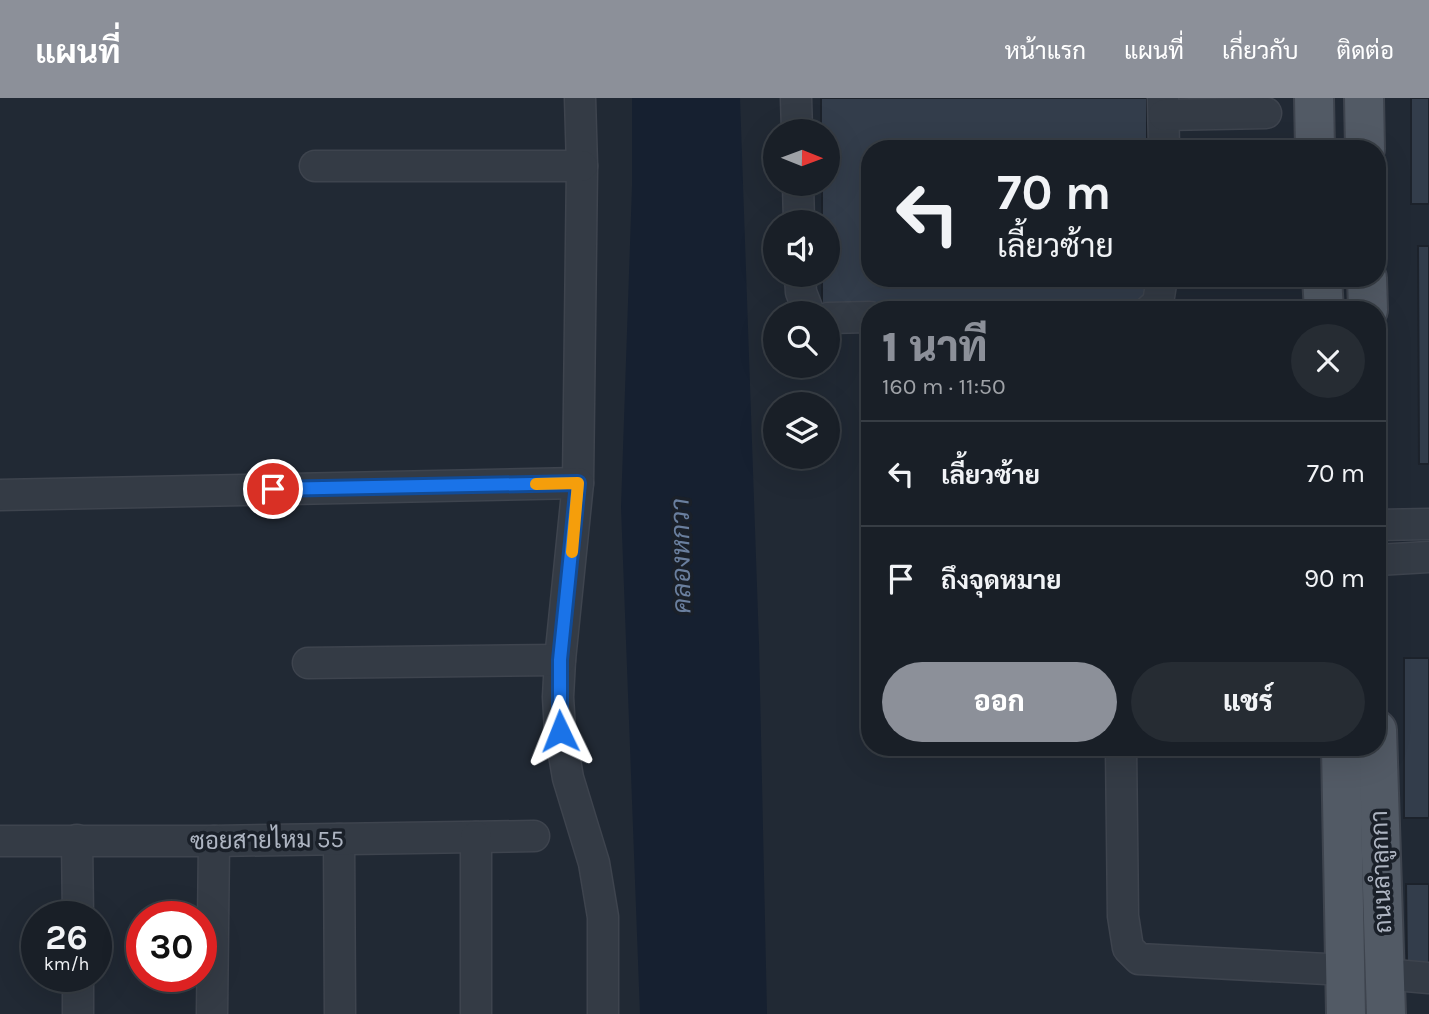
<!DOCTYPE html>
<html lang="th">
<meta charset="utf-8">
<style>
:root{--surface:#191f27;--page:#262c33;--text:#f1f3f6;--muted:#9fa2a7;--line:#373d44;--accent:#8c9099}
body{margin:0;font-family:Karla,Sarabun,sans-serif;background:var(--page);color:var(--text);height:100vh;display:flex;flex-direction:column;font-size:26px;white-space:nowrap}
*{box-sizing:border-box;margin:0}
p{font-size:23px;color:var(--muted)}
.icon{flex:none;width:38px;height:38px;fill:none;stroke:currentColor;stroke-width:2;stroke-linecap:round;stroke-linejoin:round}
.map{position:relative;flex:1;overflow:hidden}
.details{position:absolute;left:861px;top:203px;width:525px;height:455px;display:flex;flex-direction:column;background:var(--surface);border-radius:28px;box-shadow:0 7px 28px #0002,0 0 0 2px var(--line)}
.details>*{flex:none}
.hud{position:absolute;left:861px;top:42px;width:525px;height:147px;border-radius:28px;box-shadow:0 7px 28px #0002,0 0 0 2px var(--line);background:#191f27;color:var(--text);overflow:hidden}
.needle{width:46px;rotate:91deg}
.tools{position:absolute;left:763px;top:21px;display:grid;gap:14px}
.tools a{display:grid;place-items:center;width:77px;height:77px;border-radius:50%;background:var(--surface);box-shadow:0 7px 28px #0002,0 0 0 2px var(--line);font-size:35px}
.speed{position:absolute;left:21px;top:803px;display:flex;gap:14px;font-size:35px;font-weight:700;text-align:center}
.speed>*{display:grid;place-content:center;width:91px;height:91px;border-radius:50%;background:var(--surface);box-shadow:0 7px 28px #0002,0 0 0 2px var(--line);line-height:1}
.speed small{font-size:18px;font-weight:400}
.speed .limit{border:10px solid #d22;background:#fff;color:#111}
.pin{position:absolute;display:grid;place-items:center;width:60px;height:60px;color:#fff;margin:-30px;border:4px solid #fff;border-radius:50%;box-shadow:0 2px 7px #0007}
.me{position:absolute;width:77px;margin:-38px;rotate:358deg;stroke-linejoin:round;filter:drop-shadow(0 0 5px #0008)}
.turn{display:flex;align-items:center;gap:24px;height:147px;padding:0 21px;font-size:32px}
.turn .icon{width:91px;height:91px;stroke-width:2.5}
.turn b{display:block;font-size:49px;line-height:60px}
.round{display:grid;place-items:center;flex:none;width:74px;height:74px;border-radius:37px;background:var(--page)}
.head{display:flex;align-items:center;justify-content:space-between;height:119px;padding:0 21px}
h1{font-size:42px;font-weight:800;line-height:52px;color:var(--accent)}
.cta{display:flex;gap:14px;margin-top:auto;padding:14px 21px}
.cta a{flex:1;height:80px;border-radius:42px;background:var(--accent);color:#fff;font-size:28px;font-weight:800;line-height:80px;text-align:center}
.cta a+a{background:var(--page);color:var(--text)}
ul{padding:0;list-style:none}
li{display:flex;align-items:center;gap:21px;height:105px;padding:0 21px;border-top:2px solid var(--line)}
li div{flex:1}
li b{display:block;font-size:26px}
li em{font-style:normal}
header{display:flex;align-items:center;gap:42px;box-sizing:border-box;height:98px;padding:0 35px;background:var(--accent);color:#fff}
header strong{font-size:33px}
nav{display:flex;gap:38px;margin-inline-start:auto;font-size:24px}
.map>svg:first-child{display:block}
.water{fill:#162030}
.building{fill:#333d4b;stroke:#1c222b;stroke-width:2}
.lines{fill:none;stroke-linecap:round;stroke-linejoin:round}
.minor-casing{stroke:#3e444e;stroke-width:33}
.major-casing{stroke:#3e444e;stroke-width:42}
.minor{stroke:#343b45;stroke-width:30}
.major{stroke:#525a65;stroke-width:38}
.route-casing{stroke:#114b97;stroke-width:18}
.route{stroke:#1a73e8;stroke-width:12}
.slow{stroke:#f59e0b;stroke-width:12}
.labels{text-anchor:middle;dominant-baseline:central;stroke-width:7;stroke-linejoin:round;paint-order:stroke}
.street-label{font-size:24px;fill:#aeb5c2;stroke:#1a2029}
.water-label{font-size:26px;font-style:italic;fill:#6a7f9e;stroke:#1a2029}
</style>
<header>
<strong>แผนที่</strong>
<nav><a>หน้าแรก</a><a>แผนที่</a><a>เกี่ยวกับ</a><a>ติดต่อ</a></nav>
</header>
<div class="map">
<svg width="1429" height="916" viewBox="0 0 1429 916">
<rect width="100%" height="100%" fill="#212934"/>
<!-- water -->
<path class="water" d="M632,0H740L759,546L767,916H640L621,409L632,88Z"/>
<!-- building -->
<g class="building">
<path d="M821,0H1147V51H870V180H1148V206L822,208V177H828V124H822V86H828V33H821Z"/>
<rect x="1411" y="0" width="18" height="106"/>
<path d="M1418,148H1429V366H1419Z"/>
<rect x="1404" y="560" width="25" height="160"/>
<path d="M1406,786H1429V869H1407Z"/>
</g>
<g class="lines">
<defs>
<g id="minor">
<path d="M580,0L582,68L578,385L560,562L558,599L560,633L568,680L594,765L603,819V916"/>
<path d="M796,0L797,33"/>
<path d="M1163,0L1164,51"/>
<path d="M1164,17L1266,15"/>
<path d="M315,68H582"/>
<path d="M798,86L799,124"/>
<path d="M800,177L801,194L809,215"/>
<path d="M1150,212L1158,205L1162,180"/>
<path d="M828,220L870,219"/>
<path d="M0,397L578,385"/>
<path d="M1377,427L1429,426"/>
<path d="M1377,462L1429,459"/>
<path d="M308,565L560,562"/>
<path d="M1121,649L1123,818L1128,850L1139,861L1345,872"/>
<path d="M339,741L340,916"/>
<path d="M77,742L78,819"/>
<path d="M0,743H214L534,738"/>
<path d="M1384,876L1429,880"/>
<path d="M78,878V916"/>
<path d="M212,916L214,743"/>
<path d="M476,916V739"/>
</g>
<g id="major">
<path d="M1314,0L1315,51"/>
<path d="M1364,0L1365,51"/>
<path d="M1322,180L1324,212"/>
<path d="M1367,180L1368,212"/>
<path d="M1377,632L1386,916"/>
<path d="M1341,649L1346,916"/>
</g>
</defs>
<!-- minor casing -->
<use href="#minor" class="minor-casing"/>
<!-- major casing -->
<use href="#major" class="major-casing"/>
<!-- minor -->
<use href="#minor" class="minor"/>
<!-- major -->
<use href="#major" class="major"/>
</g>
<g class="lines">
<defs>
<path id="route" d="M273,391L578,385L560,562V633"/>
</defs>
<!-- route casing -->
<use href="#route" class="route-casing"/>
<!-- route -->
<use href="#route" class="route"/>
<!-- slow -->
<path class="slow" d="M536,386L578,385L572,454"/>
</g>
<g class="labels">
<!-- street labels -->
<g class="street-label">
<text transform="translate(267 742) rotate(-1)">ซอยสายไหม 55</text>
<text transform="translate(1381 774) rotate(-92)">ถนนลำลูกกา</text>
</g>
<!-- water labels -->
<g class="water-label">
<text transform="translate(681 458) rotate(-91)">คลองหกวา</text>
</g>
</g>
</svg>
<div class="tools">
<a><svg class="needle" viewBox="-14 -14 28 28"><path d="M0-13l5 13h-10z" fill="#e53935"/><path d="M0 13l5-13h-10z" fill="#9fa2a7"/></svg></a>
<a><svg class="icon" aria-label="sound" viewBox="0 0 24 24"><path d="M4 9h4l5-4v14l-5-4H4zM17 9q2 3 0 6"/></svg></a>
<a><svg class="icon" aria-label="search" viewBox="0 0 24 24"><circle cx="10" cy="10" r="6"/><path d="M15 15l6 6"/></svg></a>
<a><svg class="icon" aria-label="layers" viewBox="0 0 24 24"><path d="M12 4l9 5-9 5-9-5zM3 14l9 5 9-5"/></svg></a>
</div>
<div class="speed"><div>26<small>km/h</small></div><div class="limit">30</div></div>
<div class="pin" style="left:273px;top:391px;background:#d93025"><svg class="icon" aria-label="arrive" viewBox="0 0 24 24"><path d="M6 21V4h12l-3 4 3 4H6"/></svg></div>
<svg class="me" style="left:560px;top:633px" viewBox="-20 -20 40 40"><path d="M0-17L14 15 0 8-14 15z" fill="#1a73e8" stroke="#fff" stroke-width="4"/></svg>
<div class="hud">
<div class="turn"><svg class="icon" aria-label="left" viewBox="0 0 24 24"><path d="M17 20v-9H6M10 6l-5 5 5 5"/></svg><div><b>70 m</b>เลี้ยวซ้าย</div></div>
</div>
<section class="details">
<div class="head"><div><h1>1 นาที</h1><p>160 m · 11:50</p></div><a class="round"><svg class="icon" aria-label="close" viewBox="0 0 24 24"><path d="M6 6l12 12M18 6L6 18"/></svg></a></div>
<ul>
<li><svg class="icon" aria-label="left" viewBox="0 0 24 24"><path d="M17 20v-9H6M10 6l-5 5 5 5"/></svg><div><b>เลี้ยวซ้าย</b></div><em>70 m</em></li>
<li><svg class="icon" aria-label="arrive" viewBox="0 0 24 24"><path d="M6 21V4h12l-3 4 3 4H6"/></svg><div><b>ถึงจุดหมาย</b></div><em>90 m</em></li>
</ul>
<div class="cta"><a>ออก</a><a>แชร์</a></div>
</section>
</div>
